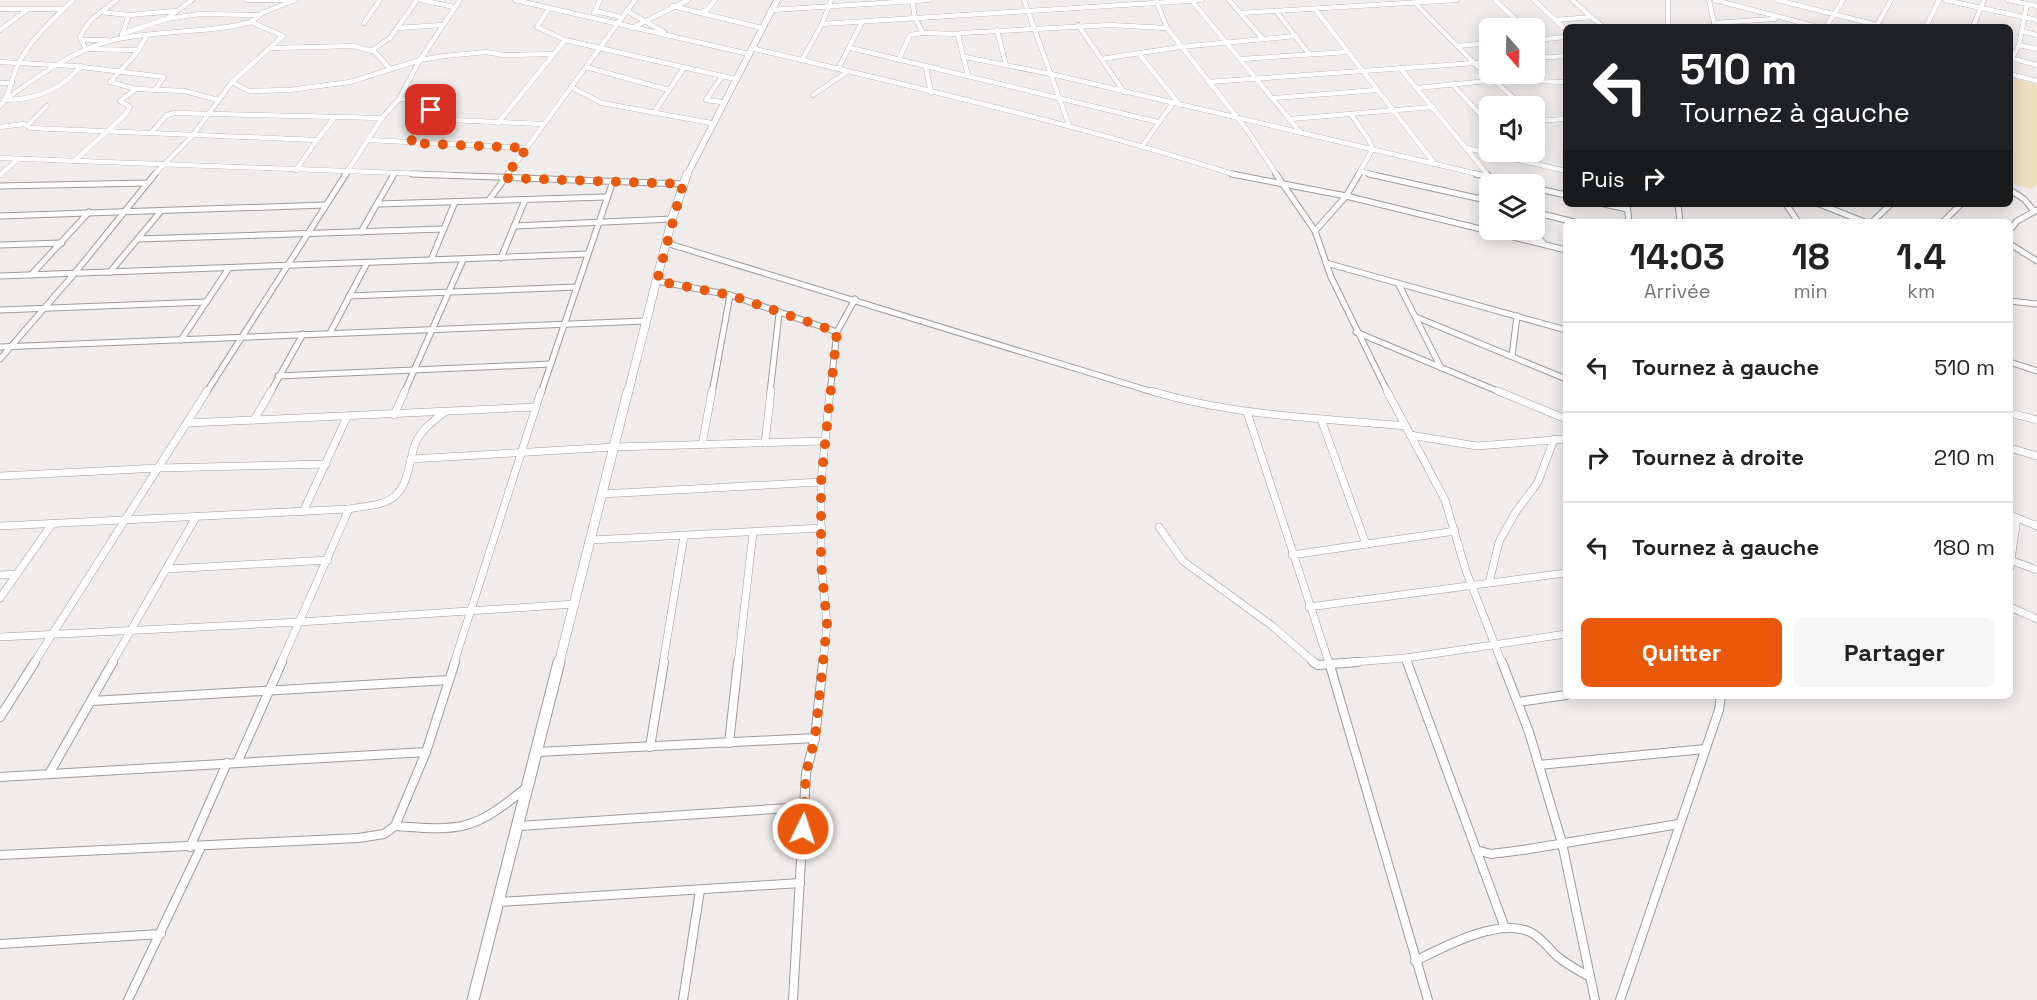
<!DOCTYPE html>
<html lang="fr">
<meta charset="utf-8">
<style>
:root{--surface:#fff;--page:#f6f6f6;--text:#222;--muted:#767676;--line:#e0e0e0;--accent:#ea580c}
body{margin:0;font-family:"Space Grotesk",sans-serif;background:var(--page);color:var(--text);height:100vh;display:flex;flex-direction:column;font-size:22px;white-space:nowrap}
*{box-sizing:border-box;margin:0}
p{font-size:20px;color:var(--muted)}
.icon{flex:none;width:33px;height:33px;fill:none;stroke:currentColor;stroke-width:2;stroke-linecap:round;stroke-linejoin:round}
.map{position:relative;flex:1;overflow:hidden}
.side{position:absolute;left:1563px;top:219px;width:450px;height:480px;display:flex;flex-direction:column;background:var(--surface);border-radius:9px;box-shadow:0 3px 15px #0003}
.side>*{flex:none}
.guide{position:absolute;left:1563px;top:24px;width:450px;height:183px;border-radius:9px;box-shadow:0 3px 15px #0003;background:#202124;color:#fff;overflow:hidden}
.needle{width:39px;rotate:160deg}
.fabs{position:absolute;left:1479px;top:18px;display:grid;gap:12px}
.fabs a{display:grid;place-items:center;width:66px;height:66px;border-radius:9px;background:var(--surface);box-shadow:0 3px 15px #0003;font-size:30px}
.pin{position:absolute;display:grid;place-items:center;width:51px;height:51px;color:#fff;margin:-26px;border-radius:12px;box-shadow:0 3px 9px #0006}
.me{position:absolute;width:66px;margin:-33px;rotate:4deg;stroke-linejoin:round;filter:drop-shadow(0 0 4px #0008)}
.turn{display:flex;align-items:center;gap:21px;height:126px;padding:0 18px;font-size:27px}
.turn .icon{width:78px;height:78px;stroke-width:2.5}
.turn b{display:block;font-size:42px;line-height:51px}
.then{display:flex;align-items:center;height:57px;padding:0 18px;background:#0003;gap:12px;font-size:22px}
.eta{display:flex;justify-content:space-evenly;align-items:center;height:102px;text-align:center}
.eta b{font-size:36px;font-weight:800;line-height:42px}
.primary-button{display:flex;gap:12px;margin-top:auto;padding:12px 18px}
.primary-button a{flex:1;height:69px;border-radius:9px;background:var(--accent);color:#fff;font-size:24px;font-weight:800;line-height:69px;text-align:center}
.primary-button a+a{background:var(--page);color:var(--text)}
ul{padding:0;list-style:none}
li{display:flex;align-items:center;gap:18px;height:90px;padding:0 18px;border-top:2px solid var(--line)}
li div{flex:1}
li b{display:block;font-size:22px}
li em{font-style:normal}
.map>svg:first-child{display:block}
.green{fill:#eedec0}
.lines{fill:none;stroke-linecap:round;stroke-linejoin:round}
.street-far3-casing{stroke:#9e9b9a;stroke-width:5}
.street-far2-casing{stroke:#9e9b9a;stroke-width:7}
.street-far1-casing{stroke:#9e9b9a;stroke-width:8}
.street-casing{stroke:#9e9b9a;stroke-width:10}
.secondary-far3-casing{stroke:#9e9b9a;stroke-width:7}
.secondary-far2-casing{stroke:#9e9b9a;stroke-width:9}
.secondary-far1-casing{stroke:#9e9b9a;stroke-width:10}
.secondary-casing{stroke:#9e9b9a;stroke-width:13}
.street-far3{stroke:#fff;stroke-width:4.5}
.street-far2{stroke:#fff;stroke-width:5}
.street-far1{stroke:#fff;stroke-width:7}
.street{stroke:#fff;stroke-width:8}
.secondary-far3{stroke:#fff;stroke-width:6}
.secondary-far2{stroke:#fff;stroke-width:8}
.secondary-far1{stroke:#fff;stroke-width:9}
.secondary{stroke:#fff;stroke-width:11}
.route{stroke:#ea580c;stroke-width:10;stroke-dasharray:0 18}
</style>
<div class="map">
<svg width="2037" height="1000" viewBox="0 0 2037 1000">
<rect width="100%" height="100%" fill="#f0ecec"/>
<!-- green -->
<path class="green" d="M2010,77L2037,85V184L2031,189L2010,183Z"/>
<g class="lines">
<defs>
<g id="street-far3">
<path d="M117,0L101,12L129,15L175,11"/>
<path d="M246,0H289"/>
<path d="M421,0L454,7"/>
<path d="M515,0L749,54"/>
<path d="M912,0L915,18L923,33L959,34"/>
<path d="M1024,0L1069,125"/>
<path d="M1156,0L1167,28L1247,130L1277,175"/>
<path d="M1229,0L1262,38"/>
<path d="M1495,0L1525,28"/>
<path d="M1534,0L1566,30"/>
<path d="M1572,0L1603,27"/>
<path d="M1668,0V27"/>
<path d="M1709,0L1715,27"/>
<path d="M1715,0L1818,27"/>
<path d="M1777,0L1885,27"/>
<path d="M1945,0L2037,20"/>
<path d="M2008,0L2037,6"/>
<path d="M1192,1L1301,133"/>
<path d="M1414,2L1474,63L1523,106"/>
<path d="M672,6L762,28"/>
<path d="M549,8L537,27L565,40L735,79"/>
<path d="M0,9H63"/>
<path d="M1315,9L1434,163"/>
<path d="M771,10L930,0"/>
<path d="M595,11L621,17"/>
<path d="M627,11L664,32"/>
<path d="M1276,11L1309,54"/>
<path d="M101,12C91,19 84,26 80,38L86,49L139,50"/>
<path d="M701,12L707,10L715,0"/>
<path d="M594,13L600,0"/>
<path d="M1240,13L1457,0"/>
<path d="M166,19L200,14L258,15"/>
<path d="M1555,20L1592,17"/>
<path d="M364,23L380,0"/>
<path d="M1714,23L1775,19"/>
<path d="M822,24L1202,0"/>
<path d="M1078,25L1124,92"/>
<path d="M1877,25L1891,0"/>
<path d="M1826,27L1843,0"/>
<path d="M1926,27L1939,0"/>
<path d="M1973,27L1984,0"/>
<path d="M397,28L442,25"/>
<path d="M632,28L688,0"/>
<path d="M0,30L27,10"/>
<path d="M997,30L1006,65"/>
<path d="M2021,31L2037,35"/>
<path d="M122,34L166,19L192,0"/>
<path d="M122,35L129,15"/>
<path d="M146,37L134,56L110,82L136,89L185,91L218,100"/>
<path d="M81,40H108"/>
<path d="M1534,40L1566,37"/>
<path d="M2019,45L2037,49"/>
<path d="M1457,46L1490,43"/>
<path d="M272,48L354,46L375,52L390,69"/>
<path d="M751,48C914,87 1077,124 1236,175"/>
<path d="M851,48L1158,122"/>
<path d="M372,50L390,38L417,0"/>
<path d="M1139,54L1180,105"/>
<path d="M965,57L1051,74L1482,175"/>
<path d="M1534,58L1566,56"/>
<path d="M2010,58L2037,65"/>
<path d="M2012,58L2019,45L2027,4"/>
<path d="M899,59L910,35L923,33"/>
<path d="M1101,59L1180,47L1296,36"/>
<path d="M1241,59L1347,52"/>
<path d="M802,60L822,24L831,0"/>
<path d="M0,62L74,66L164,77L155,90"/>
<path d="M586,67L669,90"/>
<path d="M926,67L931,93"/>
<path d="M1400,68L1488,175"/>
<path d="M838,69L862,22"/>
<path d="M2010,74L2037,81"/>
<path d="M968,76L958,35L961,33L1110,25L1167,28"/>
<path d="M721,78L706,100L722,102"/>
<path d="M232,82L249,91L289,90L350,82L420,60L444,56L486,52L503,55L553,54"/>
<path d="M1208,82L1490,62"/>
<path d="M0,83H12"/>
<path d="M1453,85L1490,125"/>
<path d="M571,87L602,103L711,123"/>
<path d="M1417,88L1498,80L1566,82"/>
<path d="M813,95L847,72"/>
<path d="M9,97C42,73 82,45 123,38C166,30 209,33 251,22"/>
<path d="M1274,98L1377,90"/>
<path d="M399,99L434,101L426,119"/>
<path d="M7,100C37,99 62,90 81,66"/>
<path d="M0,106C11,94 11,78 18,64C31,39 53,19 73,0"/>
<path d="M655,111L684,68"/>
<path d="M1351,114L1370,142L1372,150L1358,175"/>
<path d="M1290,119L1433,107"/>
<path d="M1534,121L1566,119"/>
<path d="M498,123L565,40"/>
<path d="M28,125L47,106"/>
<path d="M0,127L24,124L30,128L317,140L334,118"/>
<path d="M151,133L167,115L175,113L382,118"/>
<path d="M369,140L527,148"/>
<path d="M410,143L426,119L543,124"/>
<path d="M1143,145L1173,103"/>
<path d="M1467,148L1566,171"/>
<path d="M0,158L451,175"/>
<path d="M74,161L125,115L130,107L120,101L136,89"/>
<path d="M296,170L317,140"/>
<path d="M1362,172L1376,175"/>
<path d="M0,175L18,159"/>
<path d="M154,175L193,135L232,82L283,36L251,22L262,13L295,0"/>
<path d="M345,175L382,118L399,99L420,60L460,0"/>
<path d="M507,175L635,0"/>
</g>
<g id="street-far2">
<path d="M412,174L683,184"/>
<path d="M1232,174L1346,196L1566,250"/>
<path d="M1276,174L1315,231L1331,277L1388,393"/>
<path d="M1369,174L1490,201"/>
<path d="M1476,174L1520,184"/>
<path d="M1487,174L1495,184"/>
<path d="M0,186L147,183"/>
<path d="M1534,188L1566,195"/>
<path d="M2010,190L2024,199L2034,211"/>
<path d="M489,200L508,174"/>
<path d="M378,204L606,197"/>
<path d="M1604,204L1627,209"/>
<path d="M1627,204L1629,222"/>
<path d="M1678,204L1680,222"/>
<path d="M1786,204L1798,222"/>
<path d="M1819,204L1865,222"/>
<path d="M1534,212L1574,222"/>
<path d="M0,216L325,205"/>
<path d="M1872,222L1891,204"/>
<path d="M1943,222L1961,204"/>
<path d="M514,226L672,219"/>
<path d="M1532,230L1544,244"/>
<path d="M2010,230L2017,221L2037,210"/>
<path d="M1315,231L1346,196L1359,174"/>
<path d="M361,232L394,174"/>
<path d="M138,239L443,229"/>
<path d="M666,243L1156,393"/>
<path d="M2010,244L2037,261"/>
<path d="M0,245L62,243"/>
<path d="M501,258L525,200"/>
<path d="M431,260L455,202"/>
<path d="M1326,263L1566,330"/>
<path d="M110,272L161,211"/>
<path d="M31,275L89,212"/>
<path d="M0,276L588,254"/>
<path d="M657,281L730,295L837,332"/>
<path d="M1399,285L1441,368"/>
<path d="M349,296L577,287"/>
<path d="M2010,301L2037,304"/>
<path d="M0,310L206,302"/>
<path d="M1416,317L1566,379"/>
<path d="M1356,332L1502,393"/>
<path d="M330,333L367,263"/>
<path d="M181,340L229,268"/>
<path d="M0,347L646,321"/>
<path d="M1512,356L1517,316"/>
<path d="M0,359L74,274L155,174"/>
<path d="M2010,362L2037,371"/>
<path d="M278,376L551,364"/>
<path d="M206,393L346,174"/>
<path d="M270,393L303,334"/>
<path d="M404,393L463,260"/>
<path d="M541,393L613,181"/>
<path d="M712,393L730,295"/>
<path d="M770,393L779,314"/>
<path d="M830,393L837,332L855,299"/>
</g>
<g id="street-far1">
<path d="M1152,391C1233,416 1320,418 1405,426"/>
<path d="M1387,391L1445,500L1466,571L1502,663"/>
<path d="M1498,391L1566,419"/>
<path d="M1247,412L1329,663"/>
<path d="M2010,413L2037,420"/>
<path d="M394,415L405,391"/>
<path d="M1321,419L1366,544"/>
<path d="M254,420L271,391"/>
<path d="M188,423L536,407"/>
<path d="M1410,435L1477,446L1566,439"/>
<path d="M765,443L771,391"/>
<path d="M702,445L712,391"/>
<path d="M2010,448L2037,456"/>
<path d="M411,459L614,447L825,441"/>
<path d="M0,476L159,468L326,464"/>
<path d="M602,494L821,482"/>
<path d="M303,512L347,417"/>
<path d="M2010,515L2037,526"/>
<path d="M0,526L349,509"/>
<path d="M1159,527L1183,561L1271,625L1315,663"/>
<path d="M591,540L822,528"/>
<path d="M1292,555L1455,531"/>
<path d="M2010,560L2037,570"/>
<path d="M2010,567L2017,518"/>
<path d="M168,569L328,560"/>
<path d="M0,575L17,574"/>
<path d="M1489,583L1499,542L1515,513L1538,482L1554,439"/>
<path d="M0,598L52,524"/>
<path d="M1309,607L1566,573"/>
<path d="M2010,607L2037,619"/>
<path d="M0,637L300,622L575,604"/>
<path d="M1406,658L1408,663"/>
<path d="M34,663L207,391"/>
<path d="M112,663L196,517"/>
<path d="M281,663L349,509C363,506 387,506 397,494C410,480 409,458 416,442C422,429 434,420 445,412"/>
<path d="M454,663L541,391"/>
<path d="M663,663L684,536"/>
<path d="M738,663L753,533"/>
<path d="M823,663L827,624L821,562V482L830,391"/>
<path d="M1339,663L1406,658L1566,634"/>
</g>
<g id="street">
<path d="M1313,662L1318,665L1358,662"/>
<path d="M1329,662L1428,1000"/>
<path d="M1407,662L1505,928"/>
<path d="M1502,662L1529,732L1562,843L1595,1000"/>
<path d="M92,701L449,680"/>
<path d="M1518,702L1566,695"/>
<path d="M0,717L35,662"/>
<path d="M729,743L738,662"/>
<path d="M650,747L664,662"/>
<path d="M537,752L815,738"/>
<path d="M237,763L282,662"/>
<path d="M1539,765L1705,749"/>
<path d="M49,774L113,662"/>
<path d="M0,777L426,752"/>
<path d="M395,826C463,831 473,831 527,787"/>
<path d="M519,826L804,807"/>
<path d="M190,847L227,763"/>
<path d="M1476,850L1491,854L1523,850L1679,824"/>
<path d="M0,855L358,838L384,834L395,826L426,752L455,662"/>
<path d="M499,902L800,883"/>
<path d="M0,944L161,934"/>
<path d="M1415,961C1444,947 1498,917 1530,932C1541,937 1549,949 1558,957C1568,965 1579,971 1590,977"/>
<path d="M128,1000L201,847"/>
<path d="M683,1000L700,890"/>
<path d="M793,1000L806,773L815,738L823,662"/>
<path d="M1620,1000L1719,710L1721,696"/>
</g>
<path id="secondary-far3" d="M687,175L777,0"/>
<path id="secondary-far2" d="M628,393L672,219L687,174"/>
<path id="secondary-far1" d="M559,663L628,391"/>
<path id="secondary" d="M473,1000L559,662"/>
</defs>
<!-- street-far3 casing -->
<use href="#street-far3" class="street-far3-casing"/>
<!-- street-far2 casing -->
<use href="#street-far2" class="street-far2-casing"/>
<!-- street-far1 casing -->
<use href="#street-far1" class="street-far1-casing"/>
<!-- street casing -->
<use href="#street" class="street-casing"/>
<!-- secondary-far3 casing -->
<use href="#secondary-far3" class="secondary-far3-casing"/>
<!-- secondary-far2 casing -->
<use href="#secondary-far2" class="secondary-far2-casing"/>
<!-- secondary-far1 casing -->
<use href="#secondary-far1" class="secondary-far1-casing"/>
<!-- secondary casing -->
<use href="#secondary" class="secondary-casing"/>
<!-- street-far3 -->
<use href="#street-far3" class="street-far3"/>
<!-- street-far2 -->
<use href="#street-far2" class="street-far2"/>
<!-- street-far1 -->
<use href="#street-far1" class="street-far1"/>
<!-- street -->
<use href="#street" class="street"/>
<!-- secondary-far3 -->
<use href="#secondary-far3" class="secondary-far3"/>
<!-- secondary-far2 -->
<use href="#secondary-far2" class="secondary-far2"/>
<!-- secondary-far1 -->
<use href="#secondary-far1" class="secondary-far1"/>
<!-- secondary -->
<use href="#secondary" class="secondary"/>
</g>
<g class="lines">
<!-- route -->
<path class="route" d="M431,110L410,143L527,148L504,178L683,184L657,281L730,295L837,332L821,482V562L827,624L815,738L806,773L803,829"/>
</g>
</svg>
<div class="fabs">
<a><svg class="needle" viewBox="-14 -14 28 28"><path d="M0-13l5 13h-10z" fill="#e53935"/><path d="M0 13l5-13h-10z" fill="#767676"/></svg></a>
<a><svg class="icon" aria-label="sound" viewBox="0 0 24 24"><path d="M4 9h4l5-4v14l-5-4H4zM17 9q2 3 0 6"/></svg></a>
<a><svg class="icon" aria-label="layers" viewBox="0 0 24 24"><path d="M12 4l9 5-9 5-9-5zM3 14l9 5 9-5"/></svg></a>
</div>
<div class="pin" style="left:431px;top:110px;background:#d93025"><svg class="icon" aria-label="arrive" viewBox="0 0 24 24"><path d="M6 21V4h12l-3 4 3 4H6"/></svg></div>
<svg class="me" style="left:803px;top:829px" viewBox="-20 -20 40 40"><circle r="17" fill="#ea580c" stroke="#fff" stroke-width="3"/><path d="M0-11L8 9 0 5-8 9z" fill="#fff"/></svg>
<div class="guide">
<div class="turn"><svg class="icon" aria-label="left" viewBox="0 0 24 24"><path d="M17 20v-9H6M10 6l-5 5 5 5"/></svg><div><b>510 m</b>Tournez à gauche</div></div>
<div class="then">Puis<svg class="icon" aria-label="right" viewBox="0 0 24 24"><path d="M7 20v-9h11M14 6l5 5-5 5"/></svg></div>
</div>
<section class="side">
<div class="eta">
<div><b>14:03</b><p>Arrivée</p></div>
<div><b>18</b><p>min</p></div>
<div><b>1.4</b><p>km</p></div>
</div>
<ul>
<li><svg class="icon" aria-label="left" viewBox="0 0 24 24"><path d="M17 20v-9H6M10 6l-5 5 5 5"/></svg><div><b>Tournez à gauche</b></div><em>510 m</em></li>
<li><svg class="icon" aria-label="right" viewBox="0 0 24 24"><path d="M7 20v-9h11M14 6l5 5-5 5"/></svg><div><b>Tournez à droite</b></div><em>210 m</em></li>
<li><svg class="icon" aria-label="left" viewBox="0 0 24 24"><path d="M17 20v-9H6M10 6l-5 5 5 5"/></svg><div><b>Tournez à gauche</b></div><em>180 m</em></li>
</ul>
<div class="primary-button"><a>Quitter</a><a>Partager</a></div>
</section>
</div>
